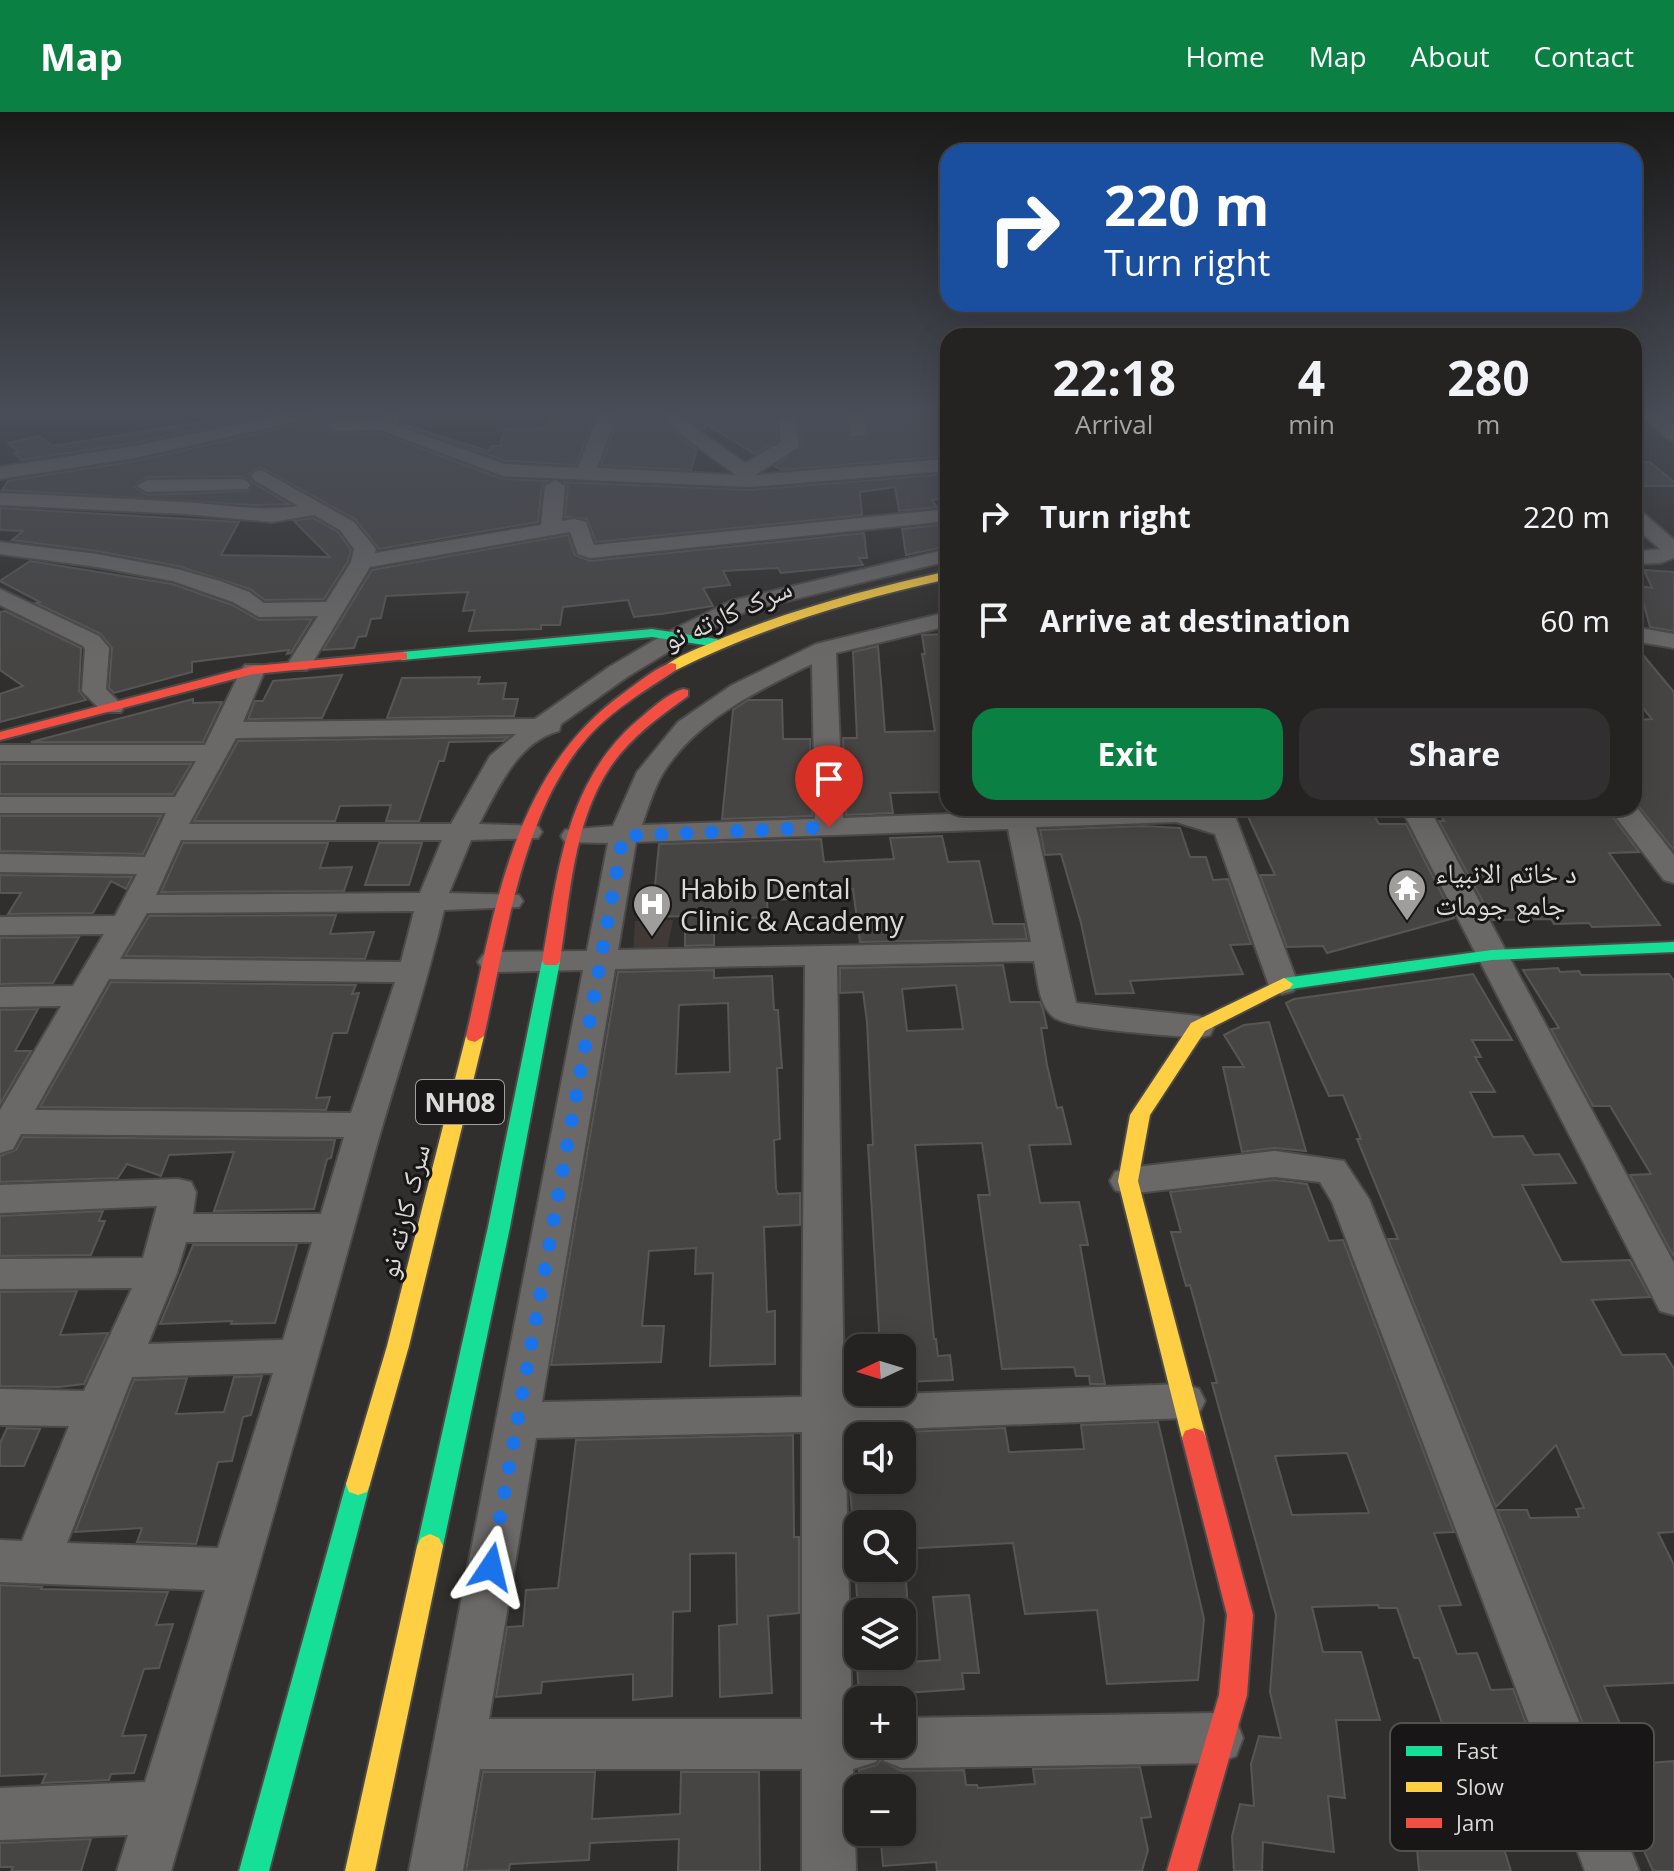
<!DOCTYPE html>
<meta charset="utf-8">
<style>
:root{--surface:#252322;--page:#312f2f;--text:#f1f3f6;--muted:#a3a4a5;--line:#424040;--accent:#0b8043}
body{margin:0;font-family:"Open Sans","Noto Naskh Arabic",sans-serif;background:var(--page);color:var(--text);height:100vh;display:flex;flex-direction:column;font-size:30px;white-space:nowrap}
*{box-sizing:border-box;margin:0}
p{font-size:26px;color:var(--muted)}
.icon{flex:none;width:44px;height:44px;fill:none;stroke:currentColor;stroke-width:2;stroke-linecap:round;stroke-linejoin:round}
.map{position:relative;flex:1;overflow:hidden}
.panel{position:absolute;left:940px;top:216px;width:702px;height:488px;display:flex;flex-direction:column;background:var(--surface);border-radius:24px;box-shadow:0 8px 32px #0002,0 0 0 2px var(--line)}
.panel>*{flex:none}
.top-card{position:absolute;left:940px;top:32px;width:702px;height:168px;border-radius:24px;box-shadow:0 8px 32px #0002,0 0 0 2px var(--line);background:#1a4fa0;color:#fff;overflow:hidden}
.needle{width:52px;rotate:266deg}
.fabs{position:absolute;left:844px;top:1222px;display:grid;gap:16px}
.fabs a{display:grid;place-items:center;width:72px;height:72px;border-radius:16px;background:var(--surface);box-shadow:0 8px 32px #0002,0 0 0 2px var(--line);font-size:40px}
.pin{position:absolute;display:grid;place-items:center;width:68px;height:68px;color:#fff;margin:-82px -34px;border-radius:50% 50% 50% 0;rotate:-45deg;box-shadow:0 0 8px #0007}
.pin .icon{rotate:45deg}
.me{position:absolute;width:88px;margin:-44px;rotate:10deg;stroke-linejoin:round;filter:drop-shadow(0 0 6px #0008)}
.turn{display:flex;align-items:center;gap:28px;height:168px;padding:0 32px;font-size:36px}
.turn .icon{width:104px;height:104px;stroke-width:2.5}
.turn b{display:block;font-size:56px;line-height:68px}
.eta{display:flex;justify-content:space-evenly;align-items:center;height:136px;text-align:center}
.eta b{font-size:48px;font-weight:700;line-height:56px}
.cta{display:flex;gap:16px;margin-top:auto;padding:16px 32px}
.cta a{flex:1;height:92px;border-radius:24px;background:var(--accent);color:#fff;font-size:32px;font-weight:700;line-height:92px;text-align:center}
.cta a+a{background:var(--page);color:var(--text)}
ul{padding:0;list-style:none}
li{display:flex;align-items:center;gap:24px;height:104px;padding:0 32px}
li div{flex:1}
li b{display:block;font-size:30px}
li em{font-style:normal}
header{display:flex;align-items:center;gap:48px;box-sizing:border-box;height:112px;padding:0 40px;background:var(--accent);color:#fff}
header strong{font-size:38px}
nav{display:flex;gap:44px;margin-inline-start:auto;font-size:28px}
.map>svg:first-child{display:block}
.built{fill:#413936}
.building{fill:#474544;stroke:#585655;stroke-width:2;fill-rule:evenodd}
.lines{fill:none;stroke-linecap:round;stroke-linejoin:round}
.street-casing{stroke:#4c4a48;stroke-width:4}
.fast-casing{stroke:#4c4a48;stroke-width:4}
.slow-casing{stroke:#4c4a48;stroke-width:4}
.jam-casing{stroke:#4c4a48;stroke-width:4}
.street{fill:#6b6968;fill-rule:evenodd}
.fast{fill:#16e098;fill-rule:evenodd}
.slow{fill:#ffcf43;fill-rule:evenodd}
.jam{fill:#f24e42;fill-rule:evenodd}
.route{stroke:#1a73e8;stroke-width:14;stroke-dasharray:0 25.2}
.labels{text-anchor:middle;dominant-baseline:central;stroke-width:6;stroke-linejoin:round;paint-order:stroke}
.shield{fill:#181616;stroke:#a19f9e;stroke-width:2}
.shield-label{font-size:26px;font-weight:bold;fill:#dcdad8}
.street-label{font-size:28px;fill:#dcdad8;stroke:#181616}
.poi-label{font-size:28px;fill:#dcdad8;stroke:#181616;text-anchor:start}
.key{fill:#181616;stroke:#535150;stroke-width:2}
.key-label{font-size:22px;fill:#dcdad8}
</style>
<header>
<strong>Map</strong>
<nav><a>Home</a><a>Map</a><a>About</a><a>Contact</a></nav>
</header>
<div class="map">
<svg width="1674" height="1759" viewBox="0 0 1674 1759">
<rect width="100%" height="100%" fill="#312f2d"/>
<!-- built -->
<path class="built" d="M673,808L666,843L633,844L635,809Z"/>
<!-- building -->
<g class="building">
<path d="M260,301H275L134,331L22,348L14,341L19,340L8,331L39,324L52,334Z"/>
<path d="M323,301H366L377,304L335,306L324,313L335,322L380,321L502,367L548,369L542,374L538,410L379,437L355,407L260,355L249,362L252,370L289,392L254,393L2,378L8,369L136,349L312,309ZM240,364L252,371L249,379L147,383L134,375L147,365Z"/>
<path d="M551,301H596L576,353L506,349L401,312L489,339L492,334H500L505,317L546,316Z"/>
<path d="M620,301H658L681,326L697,338L691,358L601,353Z"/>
<path d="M684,301H843L851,327H863L868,322L867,301H948V344L781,358L775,354L802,333L796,305H780L776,311L778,328L755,342L706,312L704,318Z"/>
<path d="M1650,350L1674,370V374H1634V351Z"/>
<path d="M948,362V386L932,388L937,395L899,399L895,375L860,380L862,403L596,430L587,407L565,405L568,374L564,370L748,378Z"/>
<path d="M0,396L239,410L221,443L330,445L294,409L313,406L338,420L351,438L348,449L324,487L265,488L250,477L178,454L97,439L12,428L23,419L0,418Z"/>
<path d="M948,412V434L906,443L902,417Z"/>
<path d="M864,421L867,446H859L863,453L781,461L778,456L723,459L730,473L703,476L713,494L661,502L634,505L628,488L563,495L560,513H541V517L469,519L475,498L463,499L468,480L386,484L381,506L371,507L366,524L358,525L354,536L323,538L372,458L568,423L575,443L590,449Z"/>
<path d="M30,449L172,472L232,493L259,508L312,507L291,541L287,542L289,538L192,550V560L114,581L109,576L112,536L101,522L36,491L40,490L0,469Z"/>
<path d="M1644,458L1674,460V519L1650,515L1639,474L1652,476Z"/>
<path d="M5,499L81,536L79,579L86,588L0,610V582L23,574L0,558V500Z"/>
<path d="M948,522V680L890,681L893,701L846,703L843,626H857L853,540L878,534L885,620L935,619L922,542H925L922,523Z"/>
<path d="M1634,532L1674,580V738L1634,689V608L1652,607L1634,585Z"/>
<path d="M342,563L322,606L248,607L255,589H263L273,569Z"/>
<path d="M480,565L478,572L506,571L503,587H518L514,604L387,606L402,566Z"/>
<path d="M193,587V591L222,590L203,630H31Z"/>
<path d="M748,588H782L783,627H810L812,704L722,707L733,598Z"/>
<path d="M508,625L503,629L449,630L444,649H439L419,709H386L391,693L340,694L335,709H194L238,629Z"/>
<path d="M0,652H191L173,682H0Z"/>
<path d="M1251,696H1370L1379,712H1406L1454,806L1327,841L1323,834L1287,835L1260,763H1275L1245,698Z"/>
<path d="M1437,696H1606L1639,740L1609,741L1660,813L1592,815L1589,811L1554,812L1551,807L1493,808L1439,709H1444Z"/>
<path d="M0,704H161L143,742L0,739Z"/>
<path d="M1143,714L1180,716L1190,745H1206L1213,768L1228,767L1251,832L1230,833L1243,862L1130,869L1134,881L1096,882L1081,811L1061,742L1045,743L1040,718Z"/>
<path d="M942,724L948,750L979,749L993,812H1024L1027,827L860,830L853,777L794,780V787L767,788L768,805L714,807V833L685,834V804L652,805L659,732L821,727L824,750L894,747L890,726Z"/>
<path d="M183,731H328L320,756L352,755L344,779L161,780Z"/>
<path d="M379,731H422L409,773H365Z"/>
<path d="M0,763L132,765L126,777L111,769L93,801L8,802L21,781H0Z"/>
<path d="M336,803L330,822L374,820L365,847L125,844L149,804Z"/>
<path d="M79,825L53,871L0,872V826Z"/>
<path d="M1003,853L1010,890H1040L1043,897L1047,916H1041L1047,953L1057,996L1062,995L1071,1032L1029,1033L1040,1091L1079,1090L1088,1133H1080L1105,1272H1090L1089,1264H1076L1074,1255L1002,1257L978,1083H990L982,1031L915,1033L934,1227H936L938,1244L950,1243L953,1268L902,1270V1236H880L868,1033H873L867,910L863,880L840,881V856ZM956,873L963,917L907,919L902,877Z"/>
<path d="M1558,856L1560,860L1579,859L1581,863L1669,862L1674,869V1145L1630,1063L1651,1062L1610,994H1593L1551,917L1559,916L1523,858Z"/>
<path d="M714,858V866L772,864L774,898H778L782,956H777L780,1027L774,1028L776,1077L778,1082L800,1081V1113L764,1115L767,1200L775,1199V1252L710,1254L713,1161L695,1162L696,1136L649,1139L642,1214H664L661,1250L551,1253L618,860ZM728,891L730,960L676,962L679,893Z"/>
<path d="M1473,862L1512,928H1472L1481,945H1475L1495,980H1470L1493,1025L1523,1024L1534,1043L1559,1042L1576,1071L1522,1073L1562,1150L1630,1148L1650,1185L1592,1188L1622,1243L1665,1242L1674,1257V1420L1658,1421L1674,1453V1571L1604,1574L1637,1652L1674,1649V1759H1653L1628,1703H1620L1497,1398H1527L1530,1406L1579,1405L1576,1397L1584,1396L1556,1333L1496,1395L1388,1127H1398L1357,1027H1361L1343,983L1329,984L1286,891L1294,887Z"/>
<path d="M111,870L356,873L352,882L359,881L347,921H333L316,986L330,985L326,998L40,995Z"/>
<path d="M38,897L15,939H31L0,992V898Z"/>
<path d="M1269,910L1306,1039L1275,1036L1242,1040L1223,955H1244L1224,923L1244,913Z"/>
<path d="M23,1025L335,1028L331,1046L327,1047L314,1097L214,1099L234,1040L169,1043L161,1064L127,1052L118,1066L0,1070V1044L16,1038Z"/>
<path d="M1275,1068L1307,1072L1329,1129L1343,1128L1454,1420L1434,1421L1461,1493L1439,1494L1457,1542L1477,1541L1491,1578L1513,1577L1560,1702L1494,1705L1511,1759H1419L1412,1682L1432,1683L1411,1615L1443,1614L1419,1546H1414L1397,1496H1379L1378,1493L1312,1495L1323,1540H1361L1380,1608H1336L1345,1686L1328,1684L1334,1740L1263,1730L1262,1759H1234L1232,1724L1240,1692L1254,1694L1251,1652L1259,1624L1281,1626L1270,1580L1276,1503L1212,1271H1217L1190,1173L1186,1174L1171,1120H1181L1170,1080ZM1347,1341L1369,1401L1292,1403L1275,1344Z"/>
<path d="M103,1099L99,1109H105L91,1143L0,1144V1104Z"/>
<path d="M193,1133H297L275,1211L231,1212L232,1209L160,1212Z"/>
<path d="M77,1179L60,1223L108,1221L84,1272L59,1275L0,1274V1180Z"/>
<path d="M262,1264L251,1303L243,1305L232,1349L218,1350L196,1432L137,1430L142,1416L75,1420L134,1268L187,1266L176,1302L224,1300L234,1265Z"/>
<path d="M1158,1310L1204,1507L1198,1568L1107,1572L1097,1498L1025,1502L1013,1431L902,1437V1412H853L849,1368H902V1320L1005,1316L1009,1340L1084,1337L1081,1313Z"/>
<path d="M7,1316L40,1317L24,1354H0V1331Z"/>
<path d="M793,1323L794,1425H799V1501L768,1504L772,1581L720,1585L719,1514L737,1512L736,1441L690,1442V1499L673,1500L672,1584L633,1588V1562L542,1570L541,1581L496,1585L507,1515L523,1514L526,1478L558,1476L576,1328Z"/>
<path d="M855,1456H905L908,1496L858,1499Z"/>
<path d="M0,1473L42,1475L41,1477L168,1480L156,1513L173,1512L159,1556L144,1557L122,1624L146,1623L134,1661L111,1662L109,1668L42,1671L46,1662L0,1664Z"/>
<path d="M969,1483L979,1561H962L964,1577L859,1584L857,1553L940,1548L933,1485Z"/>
<path d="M880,1648L902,1659L964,1658L966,1673H977L978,1676L1035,1672L1033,1657L1140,1655L1151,1705L1141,1706L1148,1738L1142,1759H937L936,1750L883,1754L880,1720H902V1676H893L892,1665L859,1668V1658L877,1653Z"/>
<path d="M483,1660H595L592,1707L680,1702L681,1660H759L760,1759H678L679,1727L590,1731L589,1748L510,1752L509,1758L466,1759Z"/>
<path d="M91,1727L81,1759H11L13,1755H0V1731Z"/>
</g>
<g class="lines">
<defs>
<g id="street">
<path d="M288,301H320L311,306L135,346L0,367V355L135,334Z"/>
<path d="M383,301H401L397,314L505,352L578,356L599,301H617L597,356L736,363L683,324L661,301H680L695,316L745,351L781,330L779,311L782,307H794L799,332L797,336L755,363L948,347V359L748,375L503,364L380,318L336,319L327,314L336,309L380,307Z"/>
<path d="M846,301H864L866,320L863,324H851Z"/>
<path d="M1638,301H1658L1674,314V328L1668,327Z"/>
<path d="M261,358L354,410L376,437L375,441L541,413L545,374L555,368L565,374L562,409L574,407L586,410L594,433L948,397V409L590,446L578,442L570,420L370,455L311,553L307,558H291L287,553L318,504L259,505L233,490L173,469L97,455L0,442V430L97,442L177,457L220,469L249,480L264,491L326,490L351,450L354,437L340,418L314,403L272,410L185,402L0,393V381C60,384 120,386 181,390C221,392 258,400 298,394L254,368L251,364L254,360Z"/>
<path d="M240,367L247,369L250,373L247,377L147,380L137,374L147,368Z"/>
<path d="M1634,397L1641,399L1674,428V446L1660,451L1634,452V440L1660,437L1634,414Z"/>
<path d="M948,437V449L747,499L686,529L627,565L561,612L559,619C517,630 498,677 479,712L538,714L542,720L538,726L471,728L449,781L519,783L523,789L519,795L444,798C425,881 397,961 374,1043C309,1282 240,1520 171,1759H117L128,1723L0,1728V1676L145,1670L205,1478L0,1470V1428L22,1429L69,1314L0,1313V1277L84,1279L132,1176L0,1177V1147L143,1146L157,1094L0,1101V1073L178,1067L191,1070L196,1080L193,1102H321L344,1025L21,1022L13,1037L0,1041V998L61,894L0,895V875L73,874L104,822L0,823V805L115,804L137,762L0,760V742L145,745L166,701H0V685H175L196,649H0V633H205L241,558L245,553H261L265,558L243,610L535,607L609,555L670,519L731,489ZM516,622L490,644L451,712H189L236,626ZM181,728H442L420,781L156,783ZM414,799L401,850L120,847L147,801ZM109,867L395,870L351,1001L35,998ZM186,1130H312L283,1228L148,1232L177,1161ZM273,1261L218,1436L67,1431L132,1265Z"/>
<path d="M0,477L99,524L109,536L106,577L124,595L121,600H103L82,579L85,537L83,534L0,493Z"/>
<path d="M948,500V514L836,541L843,706L1005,700L1004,696H1032V699L1187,696L1208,702V696H1232L1298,872L1293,879L1282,882L1271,879L1215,722L1176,710L1036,715L1076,891L1198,904L1210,907L1214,915L1210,923L1198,926C1171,923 1074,918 1055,906C1038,895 1038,866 1034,849L837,853L844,1284L1184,1272L1199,1277L1205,1289L1199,1301L1184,1306L845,1319L852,1607H858V1632H902V1606L1218,1601L1236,1608L1243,1626L1236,1644L1218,1651L902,1656L884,1649L880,1640L876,1650L853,1657L856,1759H802V1657H480L463,1759H409L583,858L494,860L483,857L478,850L483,843L494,840L587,839L608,731L565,730L561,724L565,718L613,714L637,660L678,610L732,573L816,532ZM812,552L815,707L642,713C648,696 654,676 663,661C697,607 757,579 812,552ZM1008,717L1031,830L618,838L636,730ZM805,853L802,1285L542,1290L615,857ZM802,1320V1607H489L536,1326Z"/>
<path d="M1634,515L1674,522V536L1634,529Z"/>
<path d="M1634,692L1674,743V771L1664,768L1609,696H1634Z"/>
<path d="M1401,696H1429L1674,1151V1203L1660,1199Z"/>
<path d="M1275,1039L1344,1049L1369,1087L1639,1759H1585L1332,1090L1320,1070L1275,1065L1128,1082L1115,1078L1110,1069L1115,1060L1128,1056Z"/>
</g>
<g id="fast">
<path d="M652,517L717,527L724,531L717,535L652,525L402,548L395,544L402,540Z"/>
<path d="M1674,830V840L1492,848L1284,878L1275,872L1284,866L1492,838Z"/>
<path d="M551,844L560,849L510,1115L443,1434L439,1442L430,1446L421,1442L417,1434L488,1115L542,849Z"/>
<path d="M358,1361L367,1364L370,1372L269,1759H239L346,1372L349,1364Z"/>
</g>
<g id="slow">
<path d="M948,459V467C853,488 763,515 676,558L671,559L664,555C677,544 697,537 713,530C789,498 868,477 948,459Z"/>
<path d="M1284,866L1293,872L1290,876L1205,919L1150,1003L1138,1069L1206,1326L1203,1333L1194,1336L1185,1333L1182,1326L1118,1069L1130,1003L1191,911Z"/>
<path d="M475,918L484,924L409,1234L370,1372L367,1380L358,1383L349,1380L346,1372L387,1234L466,924Z"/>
<path d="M430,1422L439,1426L443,1434L375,1759H345L417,1434L421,1426Z"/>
</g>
<g id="jam">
<path d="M402,540L407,541V547L253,562L0,628V620L253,554Z"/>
<path d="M671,551L676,552V558C646,578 612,598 588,625C521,700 506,829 484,924L475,930L468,928L466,924C496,797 511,661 625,580C639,570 655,556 671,551Z"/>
<path d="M683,577L688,578V584C660,604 631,625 611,654C573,709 570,785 560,849L557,853H545L542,849C558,761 565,670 638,608C651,597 667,582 683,577Z"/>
<path d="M1194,1316L1203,1319L1206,1326L1253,1503L1247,1583L1197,1759H1167L1219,1583L1227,1503L1182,1326L1185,1319Z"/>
</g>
</defs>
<!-- street casing -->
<use href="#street" class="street-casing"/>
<!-- fast casing -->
<use href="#fast" class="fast-casing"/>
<!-- slow casing -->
<use href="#slow" class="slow-casing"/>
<!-- jam casing -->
<use href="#jam" class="jam-casing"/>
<!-- street -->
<use href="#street" class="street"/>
<!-- fast -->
<use href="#fast" class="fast"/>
<!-- slow -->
<use href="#slow" class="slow"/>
<!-- jam -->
<use href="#jam" class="jam"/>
</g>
<!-- sky -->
<linearGradient id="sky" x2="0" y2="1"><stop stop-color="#1b1a19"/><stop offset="0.55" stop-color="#484d57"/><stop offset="1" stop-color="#484d57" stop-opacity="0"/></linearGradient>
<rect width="1674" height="547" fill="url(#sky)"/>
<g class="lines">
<!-- route -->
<path class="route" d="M491,1455L623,724L829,715"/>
</g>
<!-- icons -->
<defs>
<symbol id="temple-pin" viewBox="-11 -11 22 30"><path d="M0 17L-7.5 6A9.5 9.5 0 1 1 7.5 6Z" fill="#a09e9c" stroke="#181616"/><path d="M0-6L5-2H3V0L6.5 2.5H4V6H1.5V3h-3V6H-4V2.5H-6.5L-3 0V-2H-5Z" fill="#fff"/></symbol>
<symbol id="hospital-pin" viewBox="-11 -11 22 30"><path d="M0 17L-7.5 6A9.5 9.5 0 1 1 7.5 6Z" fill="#a09e9c" stroke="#181616"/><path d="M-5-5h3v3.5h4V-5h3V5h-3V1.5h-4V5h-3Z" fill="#fff"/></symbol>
</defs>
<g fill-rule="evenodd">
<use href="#temple-pin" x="1385" y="754" width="44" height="60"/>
<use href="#hospital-pin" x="630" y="770" width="44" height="60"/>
</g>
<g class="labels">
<!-- shield labels -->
<rect class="shield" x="416" y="968" width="88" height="44" rx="6"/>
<g class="shield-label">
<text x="460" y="990">NH08</text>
</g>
<!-- street labels -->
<g class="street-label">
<text transform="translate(727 501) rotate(-24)">سرک کارته نو</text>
<text transform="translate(403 1099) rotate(-76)">سرک کارته نو</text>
</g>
<!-- poi labels -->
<g class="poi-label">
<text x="1435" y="760">د خاتم الانبیاء<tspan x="1435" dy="32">جامع جومات</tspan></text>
<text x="680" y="776">Habib Dental<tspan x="680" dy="32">Clinic &amp; Academy</tspan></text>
</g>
</g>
<!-- legend -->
<rect x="1390" y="1611" width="264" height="128" rx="12" class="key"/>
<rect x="1406" y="1634" width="36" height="10" fill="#16e098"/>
<rect x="1406" y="1670" width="36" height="10" fill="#ffcf43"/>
<rect x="1406" y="1706" width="36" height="10" fill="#f24e42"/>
<g class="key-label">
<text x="1456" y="1647">Fast</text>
<text x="1456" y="1683">Slow</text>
<text x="1456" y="1719">Jam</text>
</g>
</svg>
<div class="fabs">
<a><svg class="needle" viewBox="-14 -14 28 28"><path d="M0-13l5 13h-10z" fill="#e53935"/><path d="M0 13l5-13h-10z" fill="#a3a4a5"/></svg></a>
<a><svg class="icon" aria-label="sound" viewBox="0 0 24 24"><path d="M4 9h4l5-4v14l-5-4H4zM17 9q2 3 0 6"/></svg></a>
<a><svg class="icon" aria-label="search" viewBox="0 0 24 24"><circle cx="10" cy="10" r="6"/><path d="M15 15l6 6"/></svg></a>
<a><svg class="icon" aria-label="layers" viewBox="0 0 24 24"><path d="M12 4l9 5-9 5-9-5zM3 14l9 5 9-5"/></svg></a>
<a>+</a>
<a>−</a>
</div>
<div class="pin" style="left:829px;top:715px;background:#d93025"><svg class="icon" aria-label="arrive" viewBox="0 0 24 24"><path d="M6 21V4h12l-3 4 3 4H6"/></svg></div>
<svg class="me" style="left:491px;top:1455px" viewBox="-20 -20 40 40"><path d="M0-17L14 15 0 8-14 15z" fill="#1a73e8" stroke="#fff" stroke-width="4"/></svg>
<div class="top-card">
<div class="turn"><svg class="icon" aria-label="right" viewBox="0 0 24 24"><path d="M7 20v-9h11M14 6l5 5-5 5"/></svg><div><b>220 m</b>Turn right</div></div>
</div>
<section class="panel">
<div class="eta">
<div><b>22:18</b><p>Arrival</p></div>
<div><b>4</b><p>min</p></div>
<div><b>280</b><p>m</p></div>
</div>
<ul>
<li><svg class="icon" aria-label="right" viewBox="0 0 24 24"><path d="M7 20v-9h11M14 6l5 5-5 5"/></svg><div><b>Turn right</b></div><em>220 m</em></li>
<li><svg class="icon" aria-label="arrive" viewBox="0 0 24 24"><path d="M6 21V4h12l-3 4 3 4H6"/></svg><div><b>Arrive at destination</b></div><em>60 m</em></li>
</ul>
<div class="cta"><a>Exit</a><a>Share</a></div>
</section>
</div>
